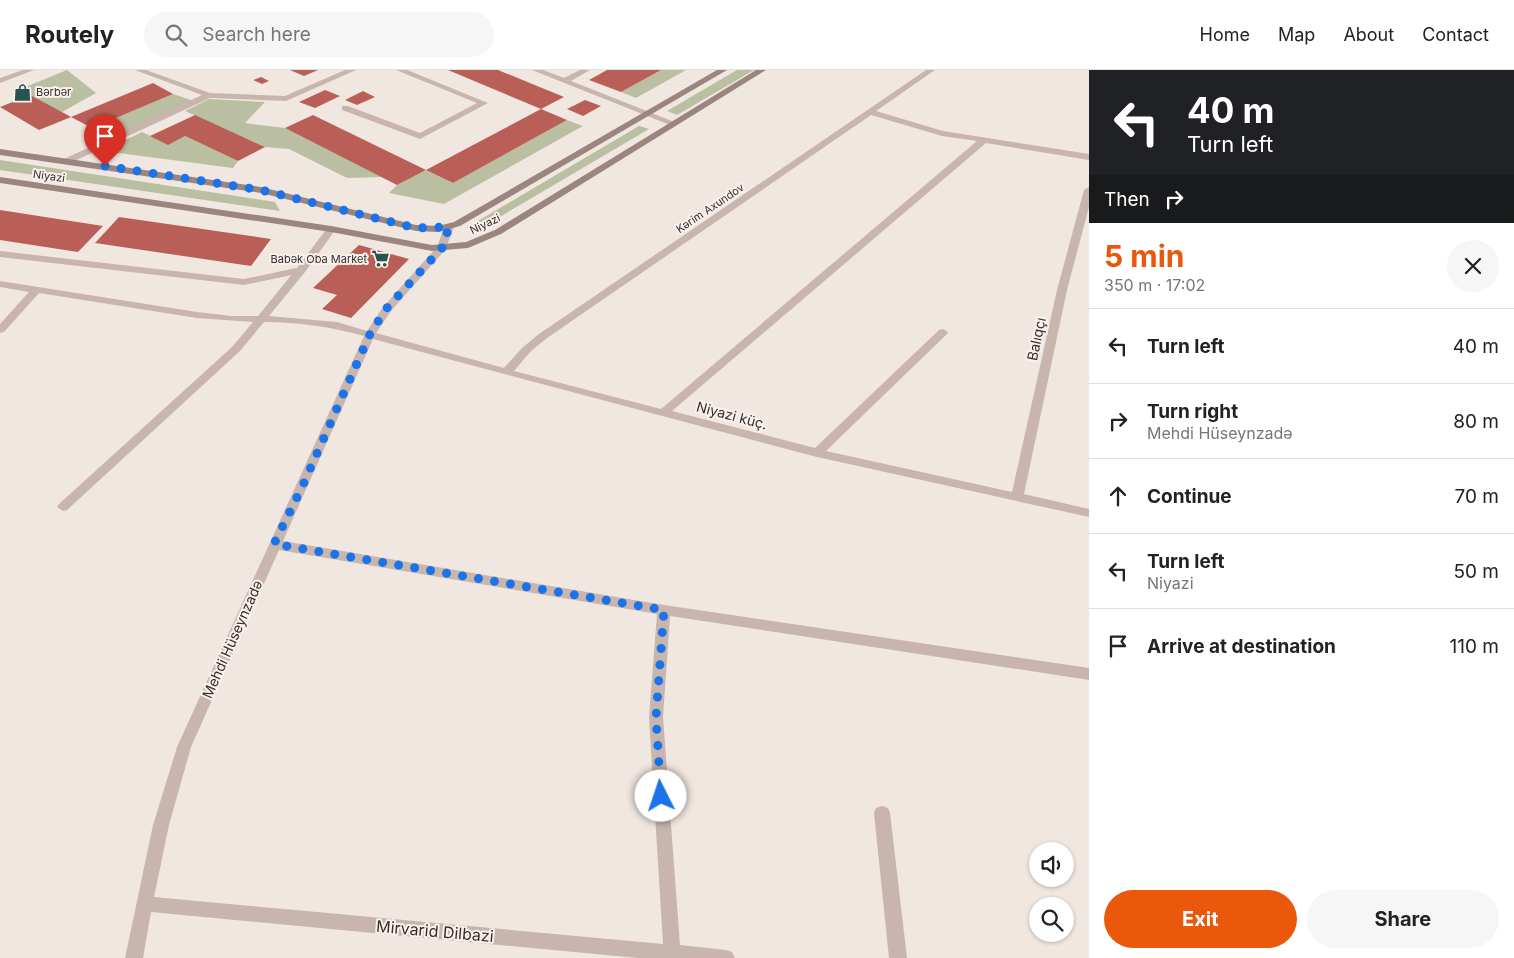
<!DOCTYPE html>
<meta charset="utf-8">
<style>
:root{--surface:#fff;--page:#f6f6f6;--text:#222;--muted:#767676;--line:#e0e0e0;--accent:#ea580c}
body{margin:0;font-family:Inter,sans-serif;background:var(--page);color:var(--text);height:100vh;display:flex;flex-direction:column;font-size:19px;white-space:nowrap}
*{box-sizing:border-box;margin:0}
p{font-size:16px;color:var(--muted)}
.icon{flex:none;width:28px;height:28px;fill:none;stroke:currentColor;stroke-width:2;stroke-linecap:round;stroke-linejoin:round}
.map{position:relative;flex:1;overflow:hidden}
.drawer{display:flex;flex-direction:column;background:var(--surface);width:425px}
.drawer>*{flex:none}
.top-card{background:#202124;color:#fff;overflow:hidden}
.buttons{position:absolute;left:1029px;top:772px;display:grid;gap:10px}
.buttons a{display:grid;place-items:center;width:45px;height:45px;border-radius:50%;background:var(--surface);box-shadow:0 1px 4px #0004;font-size:25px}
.pin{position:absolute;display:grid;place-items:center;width:42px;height:42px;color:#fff;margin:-51px -21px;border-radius:50% 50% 50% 0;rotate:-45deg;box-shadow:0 0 5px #0007}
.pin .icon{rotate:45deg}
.me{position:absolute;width:55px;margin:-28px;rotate:356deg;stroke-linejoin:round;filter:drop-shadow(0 0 4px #0008)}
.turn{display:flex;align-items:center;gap:18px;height:105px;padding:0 15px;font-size:22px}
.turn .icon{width:65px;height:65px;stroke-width:2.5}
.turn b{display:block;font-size:35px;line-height:42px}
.then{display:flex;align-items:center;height:48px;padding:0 15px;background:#0003;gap:10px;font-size:19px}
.round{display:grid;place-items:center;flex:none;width:52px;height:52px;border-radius:26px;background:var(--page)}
.summary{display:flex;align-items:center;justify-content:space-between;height:85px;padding:0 15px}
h1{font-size:30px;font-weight:700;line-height:38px;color:var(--accent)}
.button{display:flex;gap:10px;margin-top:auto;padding:10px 15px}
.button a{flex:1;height:58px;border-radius:30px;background:var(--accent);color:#fff;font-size:20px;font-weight:700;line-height:58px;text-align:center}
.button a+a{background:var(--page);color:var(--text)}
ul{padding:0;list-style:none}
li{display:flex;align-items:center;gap:15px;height:75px;padding:0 15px;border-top:1px solid var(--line)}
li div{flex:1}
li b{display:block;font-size:19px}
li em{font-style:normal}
header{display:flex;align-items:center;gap:30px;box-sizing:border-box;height:70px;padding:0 25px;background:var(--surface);border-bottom:1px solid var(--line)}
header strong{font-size:24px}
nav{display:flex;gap:28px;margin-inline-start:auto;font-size:18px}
.search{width:350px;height:45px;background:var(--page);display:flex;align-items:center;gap:12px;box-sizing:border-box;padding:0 18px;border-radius:28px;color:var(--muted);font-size:19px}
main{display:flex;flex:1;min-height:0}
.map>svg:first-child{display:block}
.green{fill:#babfa2}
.building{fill:#b95f57}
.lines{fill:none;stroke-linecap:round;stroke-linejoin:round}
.lane{fill:#c8b5ae;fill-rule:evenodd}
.street{fill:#c8b5ae;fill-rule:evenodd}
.secondary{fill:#9b857f;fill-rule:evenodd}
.route{stroke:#1a73e8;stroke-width:9;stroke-dasharray:0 16.2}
.labels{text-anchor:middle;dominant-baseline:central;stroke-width:4;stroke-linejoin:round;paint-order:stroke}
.far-poi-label{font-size:11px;fill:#372d2b;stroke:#f9f1ed;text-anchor:start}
.far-street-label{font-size:11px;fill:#372d2b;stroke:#f9f1ed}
.street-label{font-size:14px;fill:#372d2b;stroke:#f9f1ed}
.near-street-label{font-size:16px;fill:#372d2b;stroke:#f9f1ed}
</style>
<header>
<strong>Routely</strong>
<div class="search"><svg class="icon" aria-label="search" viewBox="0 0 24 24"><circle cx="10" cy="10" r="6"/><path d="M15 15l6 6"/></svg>Search here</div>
<nav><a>Home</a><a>Map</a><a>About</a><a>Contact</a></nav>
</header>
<main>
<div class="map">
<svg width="1089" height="888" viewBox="0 0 1089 888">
<rect width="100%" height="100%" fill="#f1e7e1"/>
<!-- green -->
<g class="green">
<path d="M67,0L96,23L62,42L18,20Z"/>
<path d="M661,0H686L636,28L621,22Z"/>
<path d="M737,0H754L677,45L667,41Z"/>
<path d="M173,24L194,31L115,69L92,58Z"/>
<path d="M209,29L265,32L245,53L285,58L382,107L347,108L289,79L265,77L185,41Z"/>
<path d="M567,50L583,56L444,134L389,123L397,115L426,100L453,113Z"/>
<path d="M639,56L649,59L481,158H466Z"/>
<path d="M142,62L168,74L185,66L238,91L233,98L103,81Z"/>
<path d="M0,90L275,132L280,141L0,100Z"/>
</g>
<!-- building -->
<g class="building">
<path d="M290,0H318L304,6Z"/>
<path d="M448,0H498L564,27L541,39Z"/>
<path d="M607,0H661L621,22L589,10Z"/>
<path d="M261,7L269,11L262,14L253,10Z"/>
<path d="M153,13L173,24L92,58L71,47Z"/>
<path d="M325,20L340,26L315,38L299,32Z"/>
<path d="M363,21L375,27L357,35L345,30Z"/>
<path d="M30,25L62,42L71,47L39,60L0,37Z"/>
<path d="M585,30L601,36L583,46L567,39Z"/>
<path d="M541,39L567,50L453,113L426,100Z"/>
<path d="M195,45L265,77L238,91L185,66L168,75L150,66Z"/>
<path d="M313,45L426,100L397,115L285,58Z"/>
<path d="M0,140L103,156L78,182L0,170Z"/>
<path d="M119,147L271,169L251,196L95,173Z"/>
<path d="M359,175L409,189L351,248L322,239L337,225L313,218Z"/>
</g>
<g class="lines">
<!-- lane -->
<g class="lane">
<path d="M23,0H34L0,13V8Z"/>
<path d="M135,0H146L210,23L285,26L345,0H356L286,31L210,28L70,93H64V89L202,25Z"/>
<path d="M396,0H407L488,33L420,69L342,40V36H348L420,63L477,33Z"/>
<path d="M532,0H543L564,8L580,0H590L571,11L677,53L670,55Z"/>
<path d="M0,181L244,209L301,197L306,200L301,203L244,215L0,187Z"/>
</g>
<!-- street -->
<g class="street">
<path d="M926,0H935L876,41L943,61L1089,84V90L986,73L672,341L815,378L939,260L943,259L948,262L947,264L826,381L1012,422L1057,220L1084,120L1089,117V137L1067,220L1024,424L1089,439V447L817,387L373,269L283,471L664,535L1089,598V610L670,546L663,647L680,875L726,880L732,882L735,888H638L151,842L143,888H125L153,755L177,677L364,266C331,257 298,252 264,252L240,281L67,440L63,441L57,437L59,434L232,277L253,252L197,248L39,223L4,262L0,263V254L29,222L0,217V211L197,242L232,246H258L297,198L328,157L331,156L336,159L305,202L269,246L337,252L367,261L383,237L437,177L444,157L449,154L454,157L445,180L391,241L376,263L504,298L522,278L539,264ZM871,45L942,66L977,71L661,339L514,301L530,282L547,268ZM279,480L657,544L649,647L663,874L154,827L169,755L191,677Z"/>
<path d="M882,736L888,738L890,743L907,888H889L874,743L876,738Z"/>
</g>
<!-- secondary -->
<g class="secondary">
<path d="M717,0H727L460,156L438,162L416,161L261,123L0,85V79L261,117L416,155L438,156L454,152Z"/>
<path d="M756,0H766L501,164L468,178L432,181L331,162L0,113V107L331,156L432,175L466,172L495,160Z"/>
</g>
</g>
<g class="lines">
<!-- route -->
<path class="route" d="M105,96L261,120L416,158L449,157L442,178L386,239L370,264L303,415L274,474L664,540L656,647L661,726"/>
</g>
<!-- icons -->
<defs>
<symbol id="shop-bare" viewBox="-9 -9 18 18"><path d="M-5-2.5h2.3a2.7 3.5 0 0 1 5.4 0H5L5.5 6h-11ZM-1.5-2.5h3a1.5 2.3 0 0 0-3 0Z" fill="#255550" stroke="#f9f1ed" stroke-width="2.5" paint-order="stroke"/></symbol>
<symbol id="supermarket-bare" viewBox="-9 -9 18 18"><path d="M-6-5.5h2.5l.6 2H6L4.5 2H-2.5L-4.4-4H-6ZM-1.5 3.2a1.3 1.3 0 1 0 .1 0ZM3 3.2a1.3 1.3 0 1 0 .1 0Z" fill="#255550" stroke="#f9f1ed" stroke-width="2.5" paint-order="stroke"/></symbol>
</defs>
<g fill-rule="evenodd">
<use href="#shop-bare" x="10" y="10" width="25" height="25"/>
<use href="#supermarket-bare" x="368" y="176" width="25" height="25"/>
</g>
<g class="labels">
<!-- far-poi labels -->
<g class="far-poi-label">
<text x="36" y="22">Bərbər</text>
<text x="367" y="189" text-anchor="end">Babək Oba Market</text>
</g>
<!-- far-street labels -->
<g class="far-street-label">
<text transform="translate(49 106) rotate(8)">Niyazi</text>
<text transform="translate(710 138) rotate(-34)">Kərim Axundov</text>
<text transform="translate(485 154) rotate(-26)">Niyazi</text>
</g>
<!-- street labels -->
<g class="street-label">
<text transform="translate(1036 269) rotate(-78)">Balıqçı</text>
<text transform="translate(732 345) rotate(15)">Niyazi küç.</text>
<text transform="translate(232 569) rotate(-66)">Mehdi Hüseynzadə</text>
</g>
<!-- near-street labels -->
<g class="near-street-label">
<text transform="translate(435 861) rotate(5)">Mirvarid Dilbazi</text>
</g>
</g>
</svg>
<div class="buttons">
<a><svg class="icon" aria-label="sound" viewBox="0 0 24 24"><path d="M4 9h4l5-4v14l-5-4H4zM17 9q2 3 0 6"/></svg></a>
<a><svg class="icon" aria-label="search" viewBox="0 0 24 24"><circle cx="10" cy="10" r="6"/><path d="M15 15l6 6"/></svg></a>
</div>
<div class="pin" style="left:105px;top:96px;background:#d93025"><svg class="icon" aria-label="arrive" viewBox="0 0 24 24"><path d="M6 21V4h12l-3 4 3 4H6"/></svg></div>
<svg class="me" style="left:661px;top:726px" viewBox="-20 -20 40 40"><circle r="19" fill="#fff"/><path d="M0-13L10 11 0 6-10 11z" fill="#1a73e8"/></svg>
</div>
<section class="drawer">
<div class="top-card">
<div class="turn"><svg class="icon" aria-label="left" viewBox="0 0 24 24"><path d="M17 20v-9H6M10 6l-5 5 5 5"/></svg><div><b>40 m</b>Turn left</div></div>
<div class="then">Then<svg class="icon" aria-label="right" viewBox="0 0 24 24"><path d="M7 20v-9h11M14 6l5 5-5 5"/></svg></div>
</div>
<div class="summary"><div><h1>5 min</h1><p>350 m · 17:02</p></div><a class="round"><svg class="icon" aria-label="close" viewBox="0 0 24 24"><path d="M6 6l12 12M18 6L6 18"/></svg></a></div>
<ul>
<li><svg class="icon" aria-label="left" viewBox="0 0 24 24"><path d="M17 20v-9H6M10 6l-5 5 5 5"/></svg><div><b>Turn left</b></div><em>40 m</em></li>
<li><svg class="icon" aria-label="right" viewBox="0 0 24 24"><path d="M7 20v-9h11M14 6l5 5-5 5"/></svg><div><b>Turn right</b><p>Mehdi Hüseynzadə</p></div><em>80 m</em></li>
<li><svg class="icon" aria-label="ahead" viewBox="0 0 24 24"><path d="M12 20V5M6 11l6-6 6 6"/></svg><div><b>Continue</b></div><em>70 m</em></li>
<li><svg class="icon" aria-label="left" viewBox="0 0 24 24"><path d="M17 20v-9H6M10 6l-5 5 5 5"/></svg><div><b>Turn left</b><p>Niyazi</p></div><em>50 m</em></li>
<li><svg class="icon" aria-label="arrive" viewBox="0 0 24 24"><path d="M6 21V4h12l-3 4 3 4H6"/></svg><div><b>Arrive at destination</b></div><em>110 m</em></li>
</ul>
<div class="button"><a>Exit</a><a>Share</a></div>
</section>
</main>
